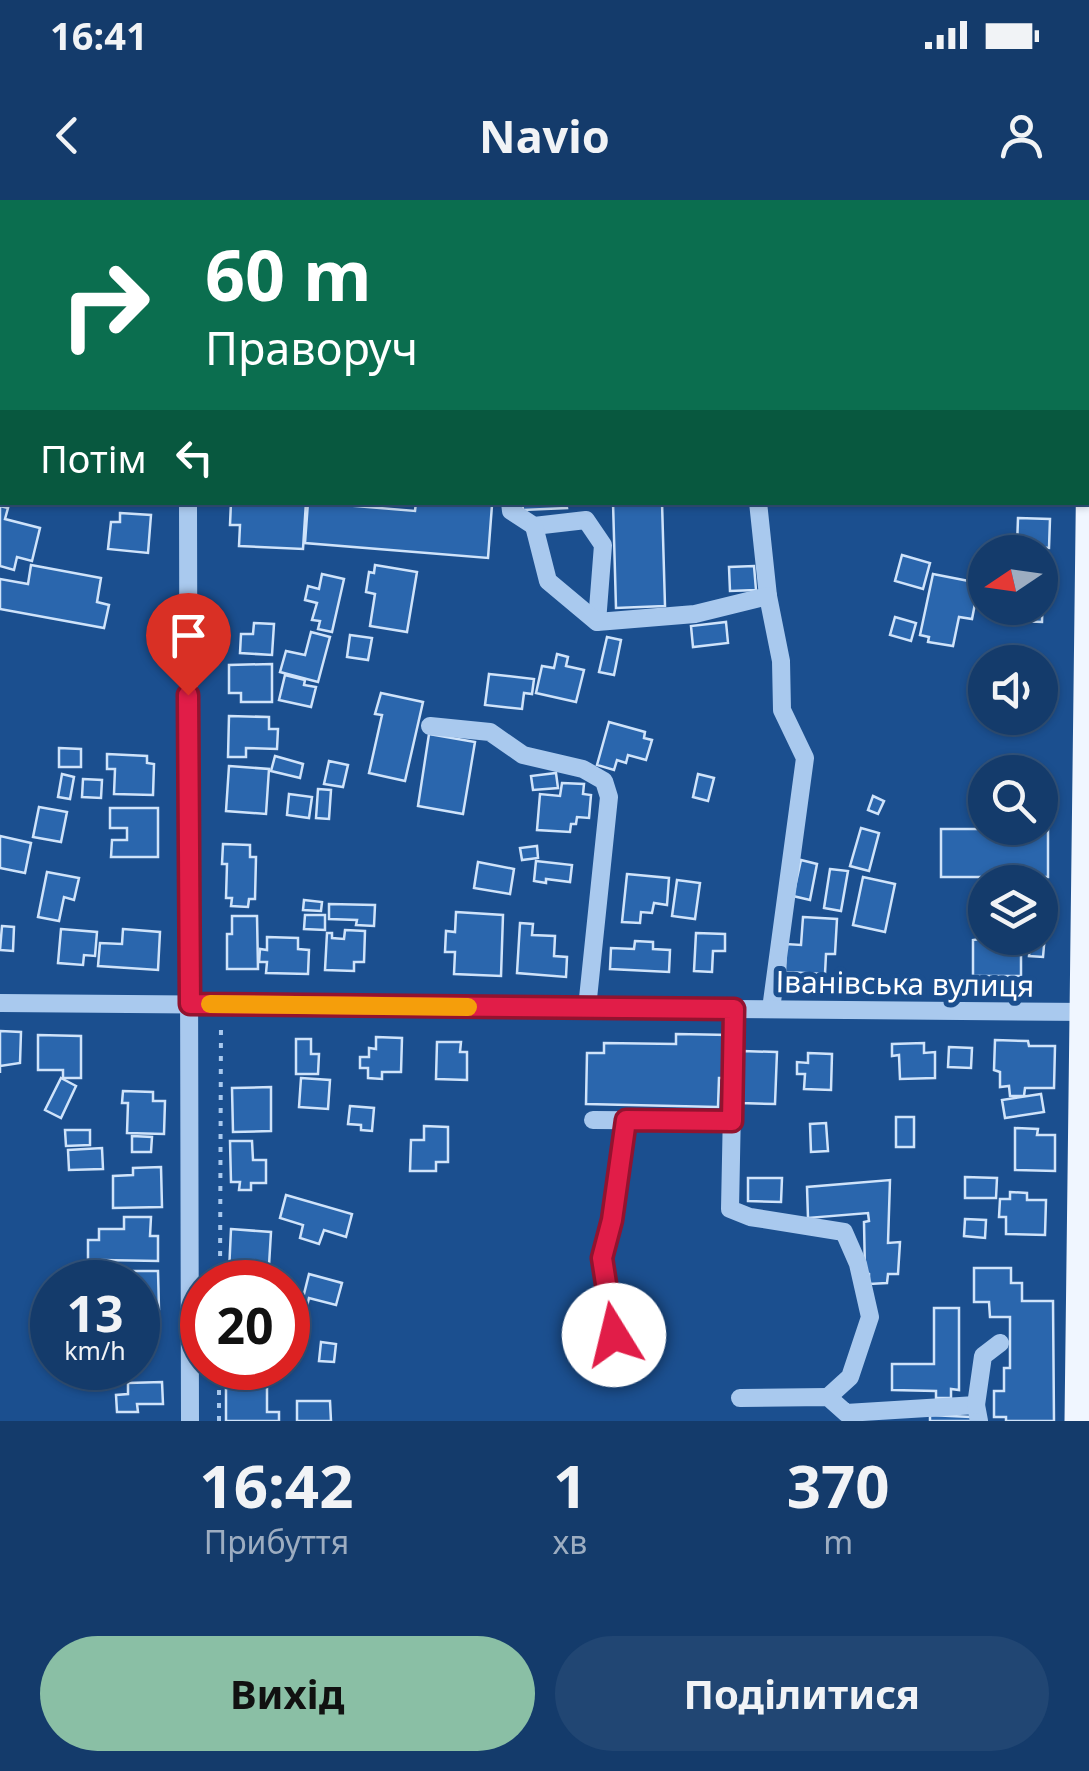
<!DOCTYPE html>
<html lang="uk">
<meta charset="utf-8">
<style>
:root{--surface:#143b6b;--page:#214673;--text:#f1f3f6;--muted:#9dadc1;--line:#33557e;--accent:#8abfa5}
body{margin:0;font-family:"Noto Sans",sans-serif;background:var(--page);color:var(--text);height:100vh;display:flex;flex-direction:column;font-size:38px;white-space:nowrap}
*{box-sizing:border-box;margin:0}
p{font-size:32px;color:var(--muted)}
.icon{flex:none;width:55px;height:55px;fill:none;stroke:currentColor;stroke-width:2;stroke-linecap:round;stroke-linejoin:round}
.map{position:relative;height:1221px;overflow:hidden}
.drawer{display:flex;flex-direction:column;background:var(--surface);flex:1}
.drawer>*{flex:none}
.top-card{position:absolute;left:0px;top:0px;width:1090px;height:305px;box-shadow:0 2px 8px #0004,0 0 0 2px var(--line);background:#0b6e4f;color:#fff;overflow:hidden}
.needle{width:65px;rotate:257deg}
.fabs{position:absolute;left:968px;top:335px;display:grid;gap:20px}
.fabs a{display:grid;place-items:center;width:90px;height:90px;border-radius:50%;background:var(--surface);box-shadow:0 2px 8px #0004,0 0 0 2px var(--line);font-size:50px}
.speed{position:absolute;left:30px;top:1060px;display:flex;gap:20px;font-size:50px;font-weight:700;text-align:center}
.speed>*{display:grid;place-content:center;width:130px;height:130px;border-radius:50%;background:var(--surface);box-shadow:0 2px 8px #0004,0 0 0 2px var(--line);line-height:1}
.speed small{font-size:25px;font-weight:400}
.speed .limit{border:15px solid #d22;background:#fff;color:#111}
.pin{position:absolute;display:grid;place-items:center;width:85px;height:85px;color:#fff;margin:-102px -42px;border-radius:50% 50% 50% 0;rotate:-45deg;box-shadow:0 0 10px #0007}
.pin .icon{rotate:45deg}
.me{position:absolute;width:110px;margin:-55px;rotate:351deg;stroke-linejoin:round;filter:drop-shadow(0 0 8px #0008)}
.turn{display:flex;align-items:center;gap:35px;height:210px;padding:0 40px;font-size:45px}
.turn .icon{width:130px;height:130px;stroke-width:2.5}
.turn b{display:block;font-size:70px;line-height:85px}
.then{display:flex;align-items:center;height:95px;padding:0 40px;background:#0003;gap:20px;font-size:38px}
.eta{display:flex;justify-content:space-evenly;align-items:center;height:170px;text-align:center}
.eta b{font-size:60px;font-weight:700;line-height:70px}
.primary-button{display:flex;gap:20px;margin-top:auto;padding:20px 40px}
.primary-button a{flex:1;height:115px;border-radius:60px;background:var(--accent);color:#111;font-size:40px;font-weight:700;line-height:115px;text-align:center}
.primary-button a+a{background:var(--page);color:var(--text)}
.status{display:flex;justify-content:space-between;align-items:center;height:70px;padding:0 50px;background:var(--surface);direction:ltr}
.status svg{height:28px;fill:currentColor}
header{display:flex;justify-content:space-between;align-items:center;height:130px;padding:0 40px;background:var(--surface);font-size:45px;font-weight:700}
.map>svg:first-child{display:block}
.building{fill:#2a66ad;stroke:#cfe3fa;stroke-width:2.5}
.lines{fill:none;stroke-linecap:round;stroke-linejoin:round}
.path{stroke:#a9c9ee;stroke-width:4;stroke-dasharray:5 8;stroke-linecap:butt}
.minor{stroke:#a9c9ee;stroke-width:18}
.major{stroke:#f0f6ff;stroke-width:25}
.route-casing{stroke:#92132f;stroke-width:25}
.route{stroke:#e11d48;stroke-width:18}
.slow{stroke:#f59e0b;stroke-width:18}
.labels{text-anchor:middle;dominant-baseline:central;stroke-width:10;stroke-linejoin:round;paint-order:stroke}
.street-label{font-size:30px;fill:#fff;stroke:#1b4f8f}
</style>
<div class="status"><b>16:41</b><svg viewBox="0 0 49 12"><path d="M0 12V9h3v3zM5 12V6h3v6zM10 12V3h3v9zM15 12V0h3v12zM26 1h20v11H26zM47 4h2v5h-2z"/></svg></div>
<header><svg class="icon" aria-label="back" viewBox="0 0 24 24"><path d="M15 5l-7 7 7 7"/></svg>Navio<svg class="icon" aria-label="person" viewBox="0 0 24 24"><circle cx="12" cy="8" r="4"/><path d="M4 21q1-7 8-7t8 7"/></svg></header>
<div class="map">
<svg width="1089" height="1221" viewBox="0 0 1089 1221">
<rect width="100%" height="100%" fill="#1b4f8f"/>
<!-- building -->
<g class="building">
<path d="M231,302H306L303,349L239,346L240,325H230Z"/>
<path d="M308,302L415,311L416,302L492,305L488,358L305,343Z"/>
<path d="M522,302H566L567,308L523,310Z"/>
<path d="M613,302H662L665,406L616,408Z"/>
<path d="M0,306L8,308L5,319L40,328L32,361L17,357L14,370L0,366Z"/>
<path d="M120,313L151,315L148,353L108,349L111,322H120Z"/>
<path d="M1018,318L1050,319L1049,348L1037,347V352H1028V347H1017Z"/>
<path d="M902,355L930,363L923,389L895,381Z"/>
<path d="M31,365L101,378L97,402L109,405L104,428L0,409V379L28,384Z"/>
<path d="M375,365L417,372L407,432L370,426L375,394L366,392L369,372L374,373Z"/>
<path d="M754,366L756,390L730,391L729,367Z"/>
<path d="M322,374L344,379L332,432L318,429L320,421L312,420L317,403L305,400L308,386L319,389Z"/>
<path d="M933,374L979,383L972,419L959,417L953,446L928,442L929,437L920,435Z"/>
<path d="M1040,385H1043L1042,422L1015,421V408H1040Z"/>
<path d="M895,417L916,423L911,441L890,435Z"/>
<path d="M726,422L728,443L693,447L691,426Z"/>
<path d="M254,423L274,424L272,455L240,453L241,434H253Z"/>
<path d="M311,432L330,437L318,482L280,472L286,451L305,455Z"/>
<path d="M350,435L372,438L368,460L347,457Z"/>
<path d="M607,437L621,440L614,475L599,472Z"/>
<path d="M557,454L568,457L566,466L584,470L576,502L536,493L542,466L554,468Z"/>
<path d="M272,464V502H241V493H229V465Z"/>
<path d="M489,474L534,479L532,494L524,493L522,509L485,505Z"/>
<path d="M285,475L305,480L304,485L316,487L311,507L279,500Z"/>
<path d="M381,493L423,502L405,581L369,573L382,515L375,514Z"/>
<path d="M229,516L269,517V529H278L277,549L246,548V557H228Z"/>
<path d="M609,522L645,532L644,538L652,540L646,560L628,555L626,563L617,560L614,570L597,565Z"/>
<path d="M429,534L475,542L463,614L418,606Z"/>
<path d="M59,548L81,549V567H59Z"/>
<path d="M107,554L147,556V563L154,564L153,595L114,594L115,569H107Z"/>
<path d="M275,556L303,564L300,578L271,571Z"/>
<path d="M329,561L348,565L343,587L324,584Z"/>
<path d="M229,566L269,569L266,614L226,611Z"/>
<path d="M556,573L558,588L533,590L531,576Z"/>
<path d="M62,574L74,577L70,599L58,597Z"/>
<path d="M698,574L714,578L708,601L693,597Z"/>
<path d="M83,579L102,580L101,598L82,597Z"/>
<path d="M562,583L584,584L583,594L591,595L589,618L577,617L576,624H571L570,632L537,630L540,594L560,596Z"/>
<path d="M318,589L331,590L329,619L316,618Z"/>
<path d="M289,594L312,597L309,618L287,615Z"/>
<path d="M873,596L884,601L878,614L868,610Z"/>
<path d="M39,607L67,612L61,642L33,637Z"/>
<path d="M110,608H158V657H111L112,640H127V628H110Z"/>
<path d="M861,628L879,633L869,671L850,666Z"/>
<rect x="941" y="629" width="107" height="48"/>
<path d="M0,636L31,643L25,673L0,668Z"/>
<path d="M223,644L250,645V657H256L255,699H249L248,707L231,706L232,698H226L227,664H222Z"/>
<path d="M537,646L538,658L522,660L520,648Z"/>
<path d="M801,660L817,664L810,700L793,696Z"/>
<path d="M536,661L572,665L570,682L546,679V683L534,681Z"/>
<path d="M478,662L514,669L510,694L474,688Z"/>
<path d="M830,669L848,671L841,711L824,708Z"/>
<path d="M47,672L79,678L74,700L64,697L59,721L38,717Z"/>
<path d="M627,674L669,678L667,705L654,703L652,713L641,712L640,723L622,722Z"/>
<path d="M863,677L895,684L885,732L853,725Z"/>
<path d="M677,680L700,683L695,719L672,716Z"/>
<path d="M304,700L322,702L321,711L303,710Z"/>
<path d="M329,704L375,705L374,726L356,725L357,720L329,719Z"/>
<path d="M1040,711H1047L1043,757L1029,756L1031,738H1040Z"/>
<path d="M456,712L503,715L501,776L454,774L455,752H445L446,731L455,732Z"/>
<path d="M305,715H325V730L304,729Z"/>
<path d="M232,716H257L258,769H227V734H232Z"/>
<path d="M803,717L837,719L835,754H826L825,774L785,772L786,744L801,745Z"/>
<path d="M520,723L533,724L532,735L555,736L554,756L567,757L566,777L517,773Z"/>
<path d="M2,726L14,727L13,751L0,750Z"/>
<path d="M61,729L97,732L95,756L84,755L83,765L58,763Z"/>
<path d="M123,729L160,732L158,770L98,766L100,743L122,744Z"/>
<path d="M345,730L365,731L364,762H354V771L325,770L327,733H332V738L344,739Z"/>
<path d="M696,733L725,734V751H713L712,772L694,771Z"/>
<path d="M267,737L298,738V749L309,750L308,774L266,773L267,762H259L260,749L267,750Z"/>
<path d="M987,738H1021V776H973V740Z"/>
<path d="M635,741L653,742V749L670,750L669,772L610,769L611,748L634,749Z"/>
<path d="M0,831L21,832L20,863L0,866V873Z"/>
<path d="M676,834L730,835L728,878H719L718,907L586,904L587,853H604V843L676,844Z"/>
<path d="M38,835L81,836V878H63V870H38Z"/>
<path d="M376,837L402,838L401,872H382V879L368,878V868H360V857H369V848L376,849Z"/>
<path d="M296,839H311V854H319L318,874H296Z"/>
<path d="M995,840L1028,841L1029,846H1055L1054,888H1025L1024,896H1010L1009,886L1000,887V872L994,870Z"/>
<path d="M437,842H461L460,852H467V880L436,879Z"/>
<path d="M924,843V853L935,852V878L900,879L899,855L892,856V844Z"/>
<path d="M949,847L972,848L971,868L948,867Z"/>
<path d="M742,851L777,852L775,904L740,903Z"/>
<path d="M808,853L832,854L831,890L804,889L805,874H797V862L808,863Z"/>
<path d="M61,878L76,886L61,918L45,910Z"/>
<path d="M301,878L330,880L328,909L299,907Z"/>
<path d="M271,887V931L233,932L232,888Z"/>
<path d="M123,891L153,892V901H165L164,934L127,933L128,903H122Z"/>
<path d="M1041,894L1044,912L1005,918L1002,900Z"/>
<path d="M350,906L374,908L372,931L361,930V925L348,924Z"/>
<rect x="896" y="917" width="18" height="30"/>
<path d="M826,923L828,951L811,952L810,924Z"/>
<path d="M424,926L448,927V962H436V971H410L411,940H424Z"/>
<path d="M1015,928L1038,929L1037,935H1055V971L1015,970Z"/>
<path d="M65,930H90V945L66,946Z"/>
<path d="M132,936L152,937L151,952H132Z"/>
<path d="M230,941H252L253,960H266V983H251V990H239L240,982H231Z"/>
<path d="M102,948L103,969L69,970L68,950Z"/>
<path d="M161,967L162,1007L113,1008V976L133,975V968Z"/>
<path d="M965,977L997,978L996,998H965Z"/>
<path d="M748,978H782L781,1002L748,1001Z"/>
<path d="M890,980L888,1043L900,1042L898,1074H888L887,1083L869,1084V1074L865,1073L864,1022L869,1021L868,1013L808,1018L807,987Z"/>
<path d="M1010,992L1027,993V1000H1046L1045,1035L1006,1034V1017H999L1000,999H1010Z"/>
<path d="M286,995L352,1014L346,1037L324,1030L319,1044L300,1038L303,1025L280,1018Z"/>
<path d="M124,1017H151L150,1036H158V1061L102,1060V1070H88V1040H99V1029H124Z"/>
<path d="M965,1019L986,1020L985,1038L964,1036Z"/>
<path d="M231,1029L271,1032L268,1082H241L242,1072H229Z"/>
<path d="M974,1068H1011V1083H1022V1101H1053L1054,1221H1006V1217H994V1191H1004V1168H1010V1117H990L989,1102H974Z"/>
<path d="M134,1071H158L159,1109H138Z"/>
<path d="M309,1074L342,1083L336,1105L309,1098L306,1110L288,1105V1090L304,1094Z"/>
<path d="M934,1108H959V1190L951,1189V1198H936V1191L892,1190V1164H934Z"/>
<path d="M321,1142L336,1144L334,1162L319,1161Z"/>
<path d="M234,1168H267V1212H279V1221H226V1188H234Z"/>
<path d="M162,1182L163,1204H137L138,1212H117L116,1195L128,1194V1183Z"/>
<path d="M297,1201H330L331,1221H297Z"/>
<path d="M930,1215L971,1217V1221H930Z"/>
</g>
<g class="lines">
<!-- path -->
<g class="path">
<path d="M220,1082L221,822"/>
<path d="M219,1221V1168"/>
</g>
<!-- minor -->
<g class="minor">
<path d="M185,0V2"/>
<path d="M188,302L190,1221"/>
<path d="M510,302L511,311L534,326L586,320L603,345L597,422"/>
<path d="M758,302L768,396L781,461L782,510L805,558L771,809"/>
<path d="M534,326L548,381L597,422L695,414L768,396"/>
<path d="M430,526L490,532L523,555L583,569L604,581L609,597L587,808"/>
<path d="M0,803L1089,812"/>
<path d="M734,809L730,1009L750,1017L844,1032L858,1064L870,1117L850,1177L828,1197"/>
<path d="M593,920L732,921"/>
<path d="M614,1135L602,1058L612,1019L626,920"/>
<path d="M740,1198L828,1197L846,1213L976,1205L979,1221"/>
<path d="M976,1205L983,1156L1000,1143"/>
</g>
<!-- major -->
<path class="major" d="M1077,1221L1089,247"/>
</g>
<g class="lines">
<defs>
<path id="route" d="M188,495L190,804L734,809L732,921L626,920L612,1020L602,1058L614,1135"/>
</defs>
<!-- route casing -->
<use href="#route" class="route-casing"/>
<!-- route -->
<use href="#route" class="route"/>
<!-- slow -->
<path class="slow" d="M210,804L468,807"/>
</g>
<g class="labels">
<!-- street labels -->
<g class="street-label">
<text transform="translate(905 783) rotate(1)">Іванівська вулиця</text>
</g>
</g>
</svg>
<div class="fabs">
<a><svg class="needle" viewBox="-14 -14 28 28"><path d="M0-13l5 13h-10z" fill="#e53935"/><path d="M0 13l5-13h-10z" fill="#9dadc1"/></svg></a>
<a><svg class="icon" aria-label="sound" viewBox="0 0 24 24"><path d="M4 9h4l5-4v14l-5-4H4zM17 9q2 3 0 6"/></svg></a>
<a><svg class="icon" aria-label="search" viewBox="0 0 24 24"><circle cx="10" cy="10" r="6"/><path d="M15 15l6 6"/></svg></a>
<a><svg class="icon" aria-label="layers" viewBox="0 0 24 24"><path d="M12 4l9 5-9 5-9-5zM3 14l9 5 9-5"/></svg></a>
</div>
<div class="speed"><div>13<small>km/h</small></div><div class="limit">20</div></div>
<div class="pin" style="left:188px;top:495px;background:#d93025"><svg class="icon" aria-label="arrive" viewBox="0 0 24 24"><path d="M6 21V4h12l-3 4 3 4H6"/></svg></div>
<svg class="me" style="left:614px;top:1135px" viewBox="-20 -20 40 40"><circle r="19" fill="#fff"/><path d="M0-13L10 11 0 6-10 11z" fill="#e11d48"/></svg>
<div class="top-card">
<div class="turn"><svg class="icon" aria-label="right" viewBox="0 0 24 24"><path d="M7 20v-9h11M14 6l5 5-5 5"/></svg><div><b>60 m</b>Праворуч</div></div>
<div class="then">Потім<svg class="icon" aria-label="left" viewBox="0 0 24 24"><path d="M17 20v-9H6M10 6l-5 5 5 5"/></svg></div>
</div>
</div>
<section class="drawer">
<div class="eta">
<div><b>16:42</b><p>Прибуття</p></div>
<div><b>1</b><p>хв</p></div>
<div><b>370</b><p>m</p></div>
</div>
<div class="primary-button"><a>Вихід</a><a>Поділитися</a></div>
</section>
